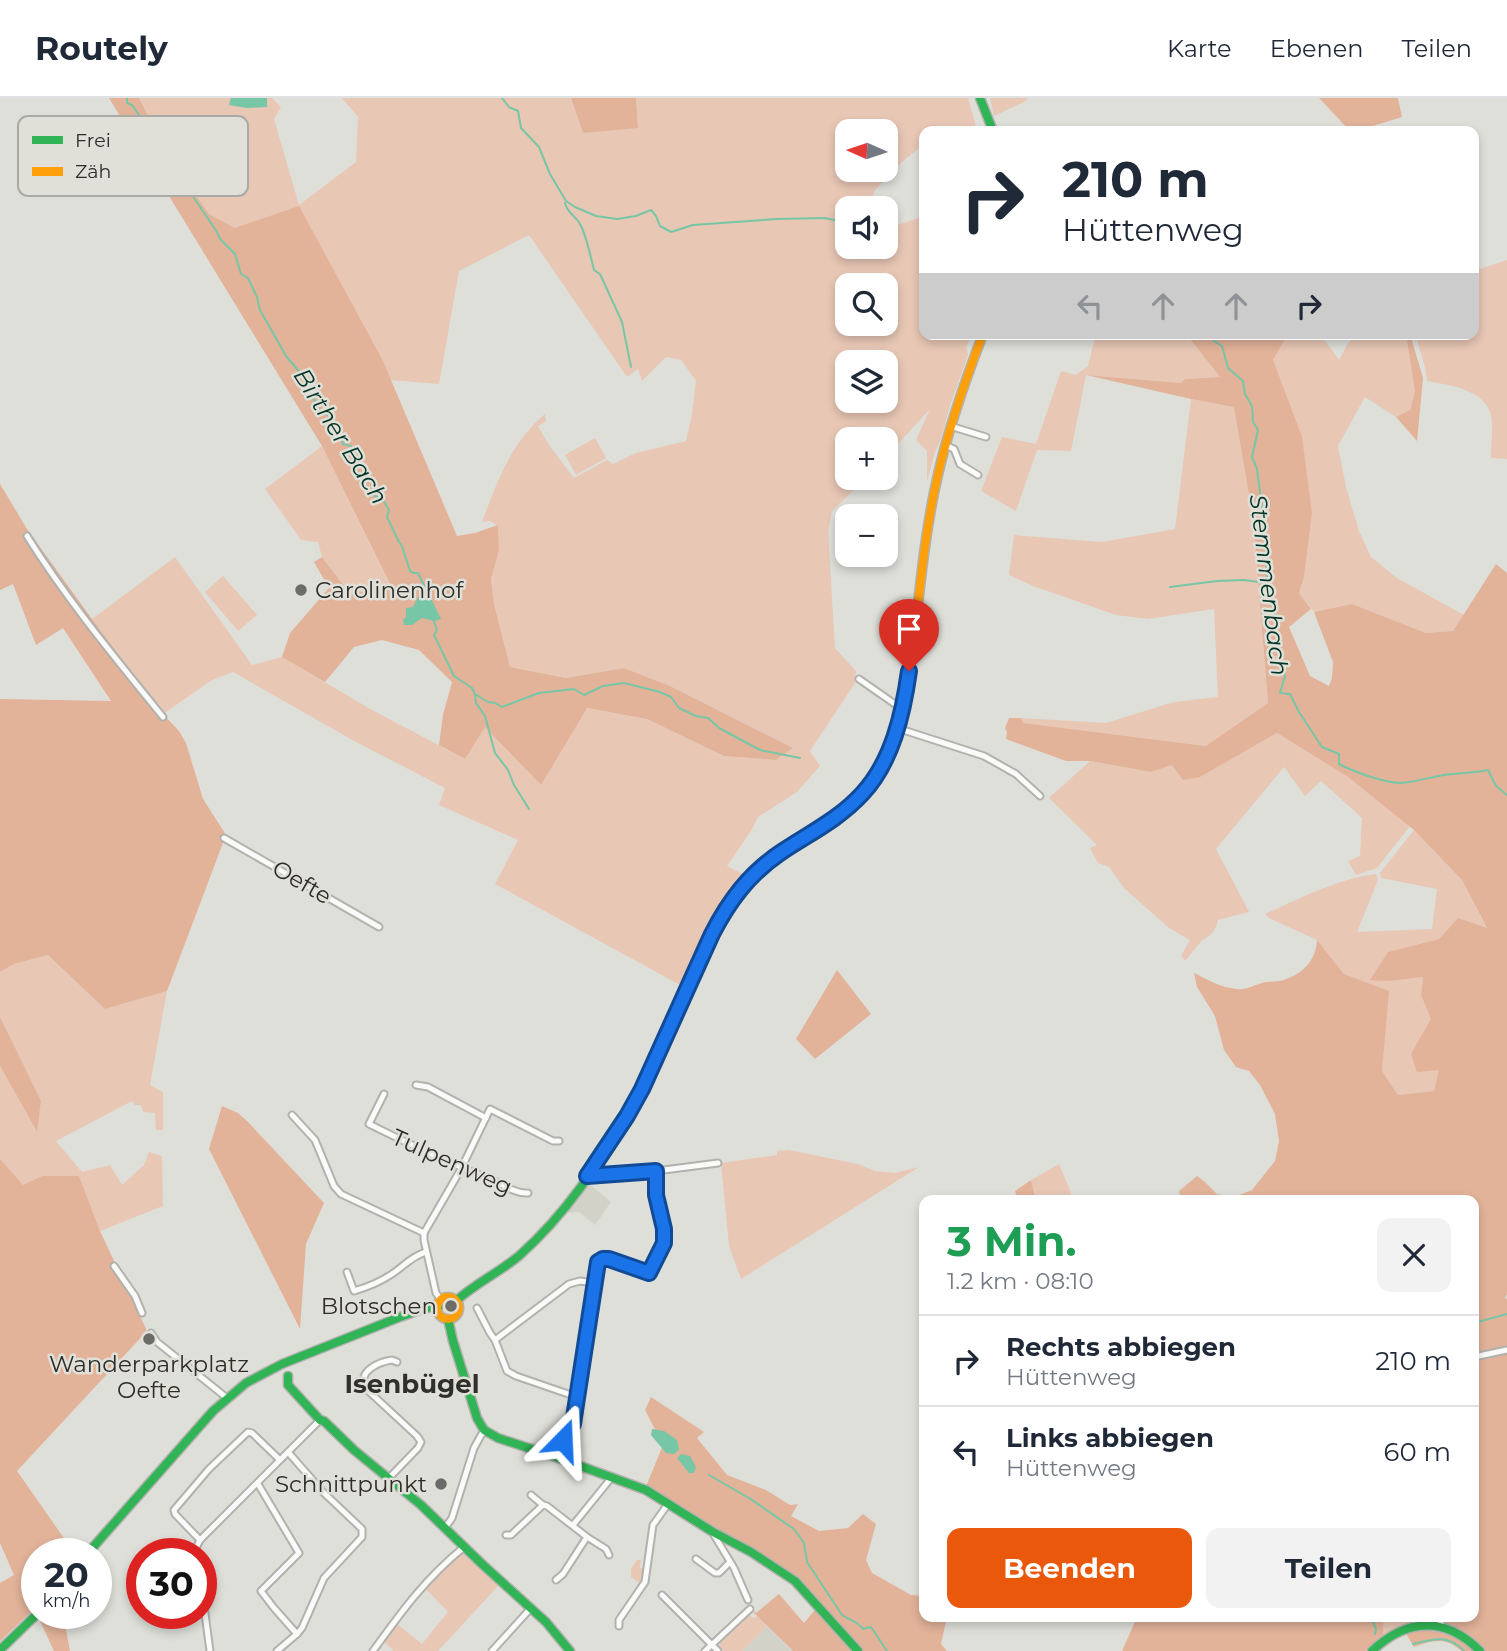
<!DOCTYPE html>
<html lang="de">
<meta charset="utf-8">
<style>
:root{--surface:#fff;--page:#f2f2f3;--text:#1f2937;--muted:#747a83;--line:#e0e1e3;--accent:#ea580c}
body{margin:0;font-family:Montserrat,sans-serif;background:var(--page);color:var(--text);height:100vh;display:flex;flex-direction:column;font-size:26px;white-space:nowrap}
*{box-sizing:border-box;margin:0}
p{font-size:23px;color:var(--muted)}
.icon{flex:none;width:38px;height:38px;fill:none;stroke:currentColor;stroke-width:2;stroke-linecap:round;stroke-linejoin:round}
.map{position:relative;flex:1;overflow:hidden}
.details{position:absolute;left:919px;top:1097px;width:560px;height:427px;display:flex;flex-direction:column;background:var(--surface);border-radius:14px;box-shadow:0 4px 10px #0003}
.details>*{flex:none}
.top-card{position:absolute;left:919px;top:28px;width:560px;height:214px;border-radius:14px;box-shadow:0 4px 10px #0003;background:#fff;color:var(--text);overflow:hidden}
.needle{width:46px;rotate:273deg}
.controls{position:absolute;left:835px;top:21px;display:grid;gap:14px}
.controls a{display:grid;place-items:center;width:63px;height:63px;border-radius:14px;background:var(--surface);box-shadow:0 4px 10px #0003;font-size:35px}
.speed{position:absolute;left:21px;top:1440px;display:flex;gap:14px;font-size:35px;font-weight:700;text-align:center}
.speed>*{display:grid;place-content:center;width:91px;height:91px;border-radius:50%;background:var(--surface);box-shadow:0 4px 10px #0003;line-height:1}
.speed small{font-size:18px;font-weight:400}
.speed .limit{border:10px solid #d22;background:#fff;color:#111}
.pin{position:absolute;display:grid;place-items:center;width:60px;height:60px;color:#fff;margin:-72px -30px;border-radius:50% 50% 50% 0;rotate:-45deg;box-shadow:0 0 7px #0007}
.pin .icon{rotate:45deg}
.me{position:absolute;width:77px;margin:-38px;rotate:21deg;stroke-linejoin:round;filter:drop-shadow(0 0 5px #0008)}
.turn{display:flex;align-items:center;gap:24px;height:147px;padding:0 28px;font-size:32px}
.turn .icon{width:91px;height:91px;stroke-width:2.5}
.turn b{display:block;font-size:49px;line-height:60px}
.lanes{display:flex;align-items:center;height:66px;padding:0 28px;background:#0003;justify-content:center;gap:35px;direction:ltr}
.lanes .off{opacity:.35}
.round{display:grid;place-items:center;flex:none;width:74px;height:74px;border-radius:14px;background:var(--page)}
.summary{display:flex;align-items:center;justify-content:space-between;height:119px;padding:0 28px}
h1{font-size:42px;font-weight:700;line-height:52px;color:#1e9e55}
.cta{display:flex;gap:14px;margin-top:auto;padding:14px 28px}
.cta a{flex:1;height:80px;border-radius:14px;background:var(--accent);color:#fff;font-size:28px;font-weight:700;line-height:80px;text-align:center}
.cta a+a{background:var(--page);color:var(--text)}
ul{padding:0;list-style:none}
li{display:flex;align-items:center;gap:21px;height:91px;padding:0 28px;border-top:2px solid var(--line)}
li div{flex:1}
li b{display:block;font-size:26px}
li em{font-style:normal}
header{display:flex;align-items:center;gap:42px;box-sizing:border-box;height:98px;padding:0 35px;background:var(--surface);border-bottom:2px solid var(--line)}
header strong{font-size:33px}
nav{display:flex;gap:38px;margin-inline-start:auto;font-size:24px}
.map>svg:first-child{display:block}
.built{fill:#d2d2c8}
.green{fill:#e8c7b5;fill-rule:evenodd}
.forest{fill:#e2b299}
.water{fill:#77c6a6}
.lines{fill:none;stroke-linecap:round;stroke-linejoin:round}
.stream{stroke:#77c6a6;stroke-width:2}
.street-casing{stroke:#b1b1ae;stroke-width:9}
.fast-casing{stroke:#b1b1ae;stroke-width:11}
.slow-casing{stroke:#b1b1ae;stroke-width:11}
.street{stroke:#fafaf9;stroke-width:5}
.fast{stroke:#30b455;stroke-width:8}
.slow{stroke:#ff9f0a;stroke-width:8}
.route-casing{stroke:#114b97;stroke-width:18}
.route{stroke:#1a73e8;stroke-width:12}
.poi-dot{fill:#6b6b68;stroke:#e0e0d9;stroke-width:2.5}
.labels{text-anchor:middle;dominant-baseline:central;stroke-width:5;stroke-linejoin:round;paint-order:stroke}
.poi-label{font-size:23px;fill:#2d2d2a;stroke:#e0e0d9;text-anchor:end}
.street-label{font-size:23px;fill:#2d2d2a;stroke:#e0e0d9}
.water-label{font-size:24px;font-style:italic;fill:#023525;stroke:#e0e0d9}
.quarter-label{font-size:26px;font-weight:bold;fill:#30302a;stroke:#e0e0d9}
.key{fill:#e0e0d9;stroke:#aaaaa4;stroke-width:2}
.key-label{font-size:19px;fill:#2d2d2a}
</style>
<header>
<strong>Routely</strong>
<nav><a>Karte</a><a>Ebenen</a><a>Teilen</a></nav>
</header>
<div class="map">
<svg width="1507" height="1553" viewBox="0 0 1507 1553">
<rect width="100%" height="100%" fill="#dfdfda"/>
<!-- built -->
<g class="built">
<path d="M588,1085L611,1104L595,1127L579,1114L563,1115Z"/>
<path d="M767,1528L792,1553H742Z"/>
</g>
<!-- green -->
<g class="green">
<path d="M139,0H272L281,9L274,21L299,107L356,64L358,19L342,0H571L583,35L638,29L636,0H968L976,28H970L957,33H924V46L903,63L875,92L869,110H847V149H886V131L924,118V236H972L966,249L968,257L950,308L941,341L935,354L927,383V353L916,342L930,311L886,359V341H847V380H866L832,413L828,433L835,550L856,573L855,585L810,653L820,668L797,694L758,719L751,733L727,768L744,777L710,827L680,887L495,786L518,742L439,707L445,690L356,644L233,574L212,582L163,616L92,521L175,459L252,567L282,559L372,612L465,661L485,628L541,687L586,610L647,621L724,658L776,662L793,650L670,588L624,570L566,580L510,569L494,506L491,480L499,453L498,428L490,423L482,424C497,384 511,344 545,316L546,323L538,328L549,347L574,380L607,362L613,366L636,355L686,343L692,316L696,283L681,262L666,259L642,283L638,271L627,279L529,137L459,173L439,286L390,282L383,263L235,130L209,116L168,57ZM847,33H886V72H847ZM847,187H886V226H847ZM847,264H886V303H847Z"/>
<path d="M990,0H1028L1026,3L994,18Z"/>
<path d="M1507,162V361L1491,360C1491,348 1494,325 1490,314C1482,291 1449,287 1427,283L1425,269L1415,236H1474V173Z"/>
<path d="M1096,236H1186L1220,279L1185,281L1181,285L1086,277L1071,353L1037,352L1016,413L981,393L1002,339L1036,346L1061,273L1076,277L1088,268Z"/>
<path d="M1281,236H1320L1339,262L1348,245L1358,236H1406L1415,294L1410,312L1396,319L1365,299L1338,348L1346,389L1359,433L1371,459L1397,480L1464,517L1453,533L1426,535L1352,506L1314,514L1299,495L1304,479L1312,415L1273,262L1285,239Z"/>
<path d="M1191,301L1235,309L1253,419L1268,605L1207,648L1022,625L1021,620L1106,625L1174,604L1218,599L1214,511L1148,521L1116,517L1033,488L1009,477L1014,437L1102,444L1175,431Z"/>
<path d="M595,340L606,360L576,377L565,357Z"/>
<path d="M322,348L390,487L351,497L322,459L318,444L301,442L265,391Z"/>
<path d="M223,478L257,517L238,533L205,494Z"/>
<path d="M1277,635L1348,679L1410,728L1377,770L1356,777L1348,763L1360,758L1362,720L1321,683L1305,698L1284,669L1216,751L1249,814L1218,822C1215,836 1210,836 1201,844C1195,850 1190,857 1185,863L1181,858L1190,842L1169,830L1124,790L1109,769L1098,765L1090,750L1097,747L1049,700L1090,663L1151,674L1172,667L1200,679Z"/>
<path d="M1414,732L1462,782L1487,831L1458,820L1439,841L1388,854L1390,883L1423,879L1421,897L1431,921L1440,971L1434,993L1398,997L1382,973L1388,893L1344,876L1317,842L1269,820L1265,816C1299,801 1339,780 1376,776L1378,782L1357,834L1432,831L1437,791L1381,780L1380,775Z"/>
<path d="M48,857L105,911L167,893L150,987L163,994V1032H156L155,1015L143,1014L141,1007H135L132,1003L56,1043L82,1074L110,1067L122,1087L144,1067L149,1054L162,1058L163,1108L100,1133L79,1078H42L23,1088L0,1061V968L36,1033L41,1004L0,919V874L14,866Z"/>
<path d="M789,1052L858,1066L875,1073L895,1075L919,1069L741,1181L729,1148L721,1065L777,1057V1053Z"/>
<path d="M1059,1066L1071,1095L1070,1102H1036L1031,1082Z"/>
<path d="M461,1454L499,1487L438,1553H394L384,1544L397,1526L422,1546L448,1514L425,1490Z"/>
<path d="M637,1462H641L640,1470L645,1471L644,1482L641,1486L631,1479V1471Z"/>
<path d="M748,1517L754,1520L757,1518L767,1528L742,1553H724L720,1549V1545L745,1518Z"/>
<path d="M1384,1519H1431L1435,1525C1415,1526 1402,1528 1383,1537Z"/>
</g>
<!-- forest -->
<g class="forest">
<path d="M109,0H139L168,57L209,116L235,130L299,108L383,263L457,438L475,435L498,427L499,453L491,480L494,506L510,569L566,580L624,570L670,588L793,650L776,662L724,658L647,621L587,610L541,687L485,629L465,661L439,647L443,617L452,584L419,552L382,542L354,549L325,584L282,559L290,535L329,490L314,464L322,459L351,497L390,486L322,348Z"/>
<path d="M571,0H636L638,30L583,35Z"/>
<path d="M1319,0H1398L1402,19L1356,33H1350Z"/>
<path d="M1186,236H1281L1286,239L1273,262L1302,339L1312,415L1304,479L1299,495L1311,511L1289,529L1310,578L1329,588L1332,580L1333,564L1314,514L1352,506L1426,535L1453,533L1496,466L1507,475V1196L1505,1200L1507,1201V1553H1486C1467,1534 1462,1530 1435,1525L1431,1519H1474V1102H1357L1354,1098L1331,1102H1181L1179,1093L1197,1078L1205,1084L1217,1096L1234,1099L1252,1092L1275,1063L1279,1043L1275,1016L1260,987L1249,973L1236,969L1224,952L1215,918L1197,889L1194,875C1208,882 1220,889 1236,891C1247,892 1252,888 1262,885C1269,883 1277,884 1284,882C1304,875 1316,862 1317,842L1344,876L1389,893L1382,973L1398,997L1434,993L1439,972L1417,974L1411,956L1431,921L1421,897L1423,879L1390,883L1370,882L1388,854L1439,841L1458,820L1487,830L1462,782L1414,732L1348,679L1277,635L1200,679L1183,682L1172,667L1151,674L1090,663H1066L1006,641L1007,634L1005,630L1009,620H1021L1023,625L1206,648L1268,605L1253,419L1234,309L1191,301L1086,277L1181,285L1185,281L1220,279Z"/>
<path d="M1406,236H1410L1423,280L1417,343L1396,319L1410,312L1415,294Z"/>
<path d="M0,386L27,431L92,521L163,616L179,633L186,645L203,701L226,737L167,893L105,911L48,857L14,866L0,874V601L111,603L63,530L36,547L13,486L0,492Z"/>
<path d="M837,872L871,916L815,961L796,941Z"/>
<path d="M0,919L41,1003L37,1034L0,968Z"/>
<path d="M222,1008L238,1015L248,1024L324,1105L306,1146L300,1231L209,1051Z"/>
<path d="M0,1061L23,1087L42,1078H79L100,1133L147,1233L17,1373L75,1456H37V1508L0,1543V1485L14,1477L0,1445Z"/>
<path d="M1031,1082L1036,1102H1018L1015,1093Z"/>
<path d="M651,1299L704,1334L697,1340L727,1377L766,1392L790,1407L798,1406L791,1418L819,1433L848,1430L863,1416L876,1426L866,1462L872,1475L911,1497L924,1498V1519H947L941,1546L947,1553H793L750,1511L756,1515L779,1496L804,1525L819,1507L756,1453L739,1447L645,1391L663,1347L645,1312Z"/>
<path d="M46,1516H63L70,1553H54L40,1523Z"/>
<path d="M1137,1519H1384L1383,1537L1366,1553H1122Z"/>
<path d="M1423,1532C1445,1535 1457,1537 1474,1553H1461C1445,1538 1432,1543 1414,1549L1405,1534Z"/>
</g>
<!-- water -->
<g class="water">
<path d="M231,0H267V9L247,10L229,7Z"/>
<path d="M428,494L441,521L434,523L422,520L412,527H404L403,522L406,519V510L413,509L418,499L425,497Z"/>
<path d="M652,1331L664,1333L677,1342L679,1352L674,1356L666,1355L651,1337Z"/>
<path d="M681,1356L690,1358L696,1369L694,1375H689L677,1360Z"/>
</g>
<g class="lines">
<!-- stream -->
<g class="stream">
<path d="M127,0V5L132,7L160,47L159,56L167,60L217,134L220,141L235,156L241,176L248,180L257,199L260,212L286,258L302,277L320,314L333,319C334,326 338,328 341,334C342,337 342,342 343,346L351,348L358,362L376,387L373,397L383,402L389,412L387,419L399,444L402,448L410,473L414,475H418L428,495"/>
<path d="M502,0L509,9L518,13L521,30L539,49L550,76L566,103L575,109L596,118L617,121L636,118L651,112L656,118L660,128L671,134L693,127L777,121L825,120L847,125"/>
<path d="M565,105C567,114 572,115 578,123C585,131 591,160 594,172L600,176L622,224L631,269"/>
<path d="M1210,236L1214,243L1222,248L1228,270L1243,283L1245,296L1252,308L1253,324L1258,332L1252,359L1257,371L1264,425L1268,491L1277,521V548L1285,578L1280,595L1290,596L1299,614L1322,649L1339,656V666C1354,674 1385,685 1401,685C1415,684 1431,679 1444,677C1459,675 1474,675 1488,672L1496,688L1507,697"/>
<path d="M1170,489L1217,483L1244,482L1266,485"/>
<path d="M433,521L437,532L434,537L454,578L472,590L475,596L488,604L495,605L502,609L539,595L574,591L584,597L603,588L624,585L660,594L671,599L679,610L696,618L708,620L719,630L760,652L800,660"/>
<path d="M475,597L476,605L485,618L495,655L508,672L514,687L529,711"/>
<path d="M1474,1225L1507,1216"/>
<path d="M709,1377L749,1400L794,1431L804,1445L807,1464L842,1517C851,1523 856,1522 863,1531L871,1529L887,1553"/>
<path d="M1371,1519L1376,1531L1375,1536"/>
<path d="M1413,1546C1433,1541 1448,1536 1464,1553"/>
</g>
<defs>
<g id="street">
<path d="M950,328L986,339"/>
<path d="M945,347L954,351L960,366L978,377"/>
<path d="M27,438C67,502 116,561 163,619"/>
<path d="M859,581L902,611"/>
<path d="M897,630L984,658L1016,676L1040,698"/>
<path d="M224,740L379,829"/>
<path d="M416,987L428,989L486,1020"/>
<path d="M384,996L369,1026C410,1046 450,1066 493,1082C504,1087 516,1096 528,1095"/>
<path d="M292,1017L315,1042L334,1088L341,1096L424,1135"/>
<path d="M587,1078L656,1073L718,1065"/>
<path d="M424,1135L461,1071L490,1011L553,1043H559"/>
<path d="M424,1135V1142L436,1195L441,1202"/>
<path d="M114,1168L135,1198L142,1215"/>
<path d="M347,1174L354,1193C368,1189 380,1184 392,1176C404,1168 412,1158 426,1154"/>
<path d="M477,1210L490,1235L495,1242"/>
<path d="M151,1235L157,1244L227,1300"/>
<path d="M1474,1259L1507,1252"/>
<path d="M577,1299L516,1278L507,1273L495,1242L569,1186L580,1183L594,1185"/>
<path d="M553,1358L573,1326L599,1164L603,1161H609L649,1175L664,1145V1131L656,1097V1073"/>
<path d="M389,1380L418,1350L421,1344L417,1338L364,1289C359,1272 379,1264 392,1262L397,1264"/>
<path d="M258,1386L299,1455L261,1493L274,1510L297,1536"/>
<path d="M531,1397L543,1407"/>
<path d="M573,1427L612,1379"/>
<path d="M445,1430L452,1420L474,1350L484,1332"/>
<path d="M506,1437H511L543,1407L547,1408L587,1439L563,1476L556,1482"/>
<path d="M714,1437L734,1470L748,1502"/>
<path d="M587,1439L606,1451L609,1457"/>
<path d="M200,1442L175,1416L174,1412L209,1371L248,1334L252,1335L280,1362"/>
<path d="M193,1456L200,1442L320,1322"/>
<path d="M696,1461L715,1475H719L730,1464"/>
<path d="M201,1486L210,1553"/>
<path d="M662,1497L718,1553"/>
<path d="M619,1528V1522L645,1484L653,1427L668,1406"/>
<path d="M1441,1530V1519"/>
<path d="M277,1553L297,1536L302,1530L324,1480L362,1439V1431L323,1394L288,1354"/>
<path d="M373,1553C402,1513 425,1481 464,1449"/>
<path d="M492,1553L531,1510"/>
<path d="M705,1553L750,1511"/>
</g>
<g id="fast">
<path d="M980,0L993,33"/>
<path d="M456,1203C476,1185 500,1174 520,1157C568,1114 606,1057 636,1000C656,963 674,924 691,886C703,858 713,830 730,805C753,770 790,751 823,729C901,678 906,599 917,515"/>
<path d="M448,1221L453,1243L477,1320L484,1332L498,1340L553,1358L646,1392L713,1434L751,1454L795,1483L858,1553"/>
<path d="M288,1278V1287L320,1322L324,1323L354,1352L421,1407L482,1466L546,1524L570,1553"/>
<path d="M87,1456L213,1313L246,1285L282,1266L400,1219L425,1210L438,1209"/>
<path d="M0,1552L37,1516"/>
<path d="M1372,1553C1407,1520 1445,1518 1480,1553"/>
</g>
<g id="slow">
<path d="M917,515C922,470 927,425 937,381C948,331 965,283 983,236"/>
<circle cx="448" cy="1210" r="11"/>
</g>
</defs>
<!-- street casing -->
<use href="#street" class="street-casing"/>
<!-- fast casing -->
<use href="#fast" class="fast-casing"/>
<!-- slow casing -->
<use href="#slow" class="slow-casing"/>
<!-- street -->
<use href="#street" class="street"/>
<!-- fast -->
<use href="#fast" class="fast"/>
<!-- slow -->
<use href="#slow" class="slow"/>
</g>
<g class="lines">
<defs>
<path id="route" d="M563,1342L573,1326L598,1164L603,1161H609L649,1175L664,1145V1131L656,1097V1073L587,1078L627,1018L642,991L712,836C729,803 749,776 780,755C808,736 838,722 862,696C892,664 903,616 909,573"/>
</defs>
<!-- route casing -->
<use href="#route" class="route-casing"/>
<!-- route -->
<use href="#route" class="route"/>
</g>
<!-- markers -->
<g class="poi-dot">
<circle cx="301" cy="492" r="7"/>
<circle cx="451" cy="1208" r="7"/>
<circle cx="149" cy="1241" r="7"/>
<circle cx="441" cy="1386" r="7"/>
</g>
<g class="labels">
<!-- poi labels -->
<g class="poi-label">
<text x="315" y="492" text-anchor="start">Carolinenhof</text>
<text x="437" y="1208">Blotschen</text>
<text x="149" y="1266" text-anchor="middle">Wanderparkplatz<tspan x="149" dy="26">Oefte</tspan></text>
<text x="427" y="1386">Schnittpunkt</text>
</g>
<!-- street labels -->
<g class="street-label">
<text transform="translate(302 784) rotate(30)">Oefte</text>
<text transform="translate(452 1064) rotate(24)">Tulpenweg</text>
</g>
<!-- water labels -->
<g class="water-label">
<text transform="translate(341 338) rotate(58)">Birther Bach</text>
<text transform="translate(1269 487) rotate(83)">Stemmenbach</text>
</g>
<!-- quarter labels -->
<g class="quarter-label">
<text x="412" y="1286">Isenbügel</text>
</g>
</g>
<!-- legend -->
<rect x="18" y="18" width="230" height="80" rx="10" class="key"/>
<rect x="32" y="38" width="31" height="8" fill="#30b455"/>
<rect x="32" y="69" width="31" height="9" fill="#ff9f0a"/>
<g class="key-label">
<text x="75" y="49">Frei</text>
<text x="75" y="80">Zäh</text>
</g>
</svg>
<div class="controls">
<a><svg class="needle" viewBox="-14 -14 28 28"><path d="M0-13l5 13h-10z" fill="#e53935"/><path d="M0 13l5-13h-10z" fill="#747a83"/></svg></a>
<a><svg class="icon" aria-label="sound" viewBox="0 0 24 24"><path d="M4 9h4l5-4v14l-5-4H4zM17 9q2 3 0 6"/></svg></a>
<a><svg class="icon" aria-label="search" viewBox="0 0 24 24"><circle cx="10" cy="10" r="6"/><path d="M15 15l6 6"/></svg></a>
<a><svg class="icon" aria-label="layers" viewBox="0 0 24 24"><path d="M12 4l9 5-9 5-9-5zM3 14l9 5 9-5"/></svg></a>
<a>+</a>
<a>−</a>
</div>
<div class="speed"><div>20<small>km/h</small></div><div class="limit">30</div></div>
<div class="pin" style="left:909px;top:573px;background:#d93025"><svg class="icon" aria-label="arrive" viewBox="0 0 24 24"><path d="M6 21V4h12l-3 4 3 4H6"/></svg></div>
<svg class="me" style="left:563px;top:1342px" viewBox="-20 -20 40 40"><path d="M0-17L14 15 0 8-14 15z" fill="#1a73e8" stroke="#fff" stroke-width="4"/></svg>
<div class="top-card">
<div class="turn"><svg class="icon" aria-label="right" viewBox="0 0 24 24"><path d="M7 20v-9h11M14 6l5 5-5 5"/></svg><div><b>210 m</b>Hüttenweg</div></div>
<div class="lanes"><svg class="icon off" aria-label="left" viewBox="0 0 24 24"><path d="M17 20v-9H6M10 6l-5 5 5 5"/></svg><svg class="icon off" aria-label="ahead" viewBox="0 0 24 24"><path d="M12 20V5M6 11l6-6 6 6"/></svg><svg class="icon off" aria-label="ahead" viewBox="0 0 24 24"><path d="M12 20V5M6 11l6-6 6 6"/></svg><svg class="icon" aria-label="right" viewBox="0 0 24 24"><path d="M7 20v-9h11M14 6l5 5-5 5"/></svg></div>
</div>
<section class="details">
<div class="summary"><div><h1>3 Min.</h1><p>1.2 km · 08:10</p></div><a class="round"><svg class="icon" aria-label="close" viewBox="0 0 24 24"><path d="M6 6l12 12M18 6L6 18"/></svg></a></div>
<ul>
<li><svg class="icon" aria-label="right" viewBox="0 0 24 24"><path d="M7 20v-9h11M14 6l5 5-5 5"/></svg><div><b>Rechts abbiegen</b><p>Hüttenweg</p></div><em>210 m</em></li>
<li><svg class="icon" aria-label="left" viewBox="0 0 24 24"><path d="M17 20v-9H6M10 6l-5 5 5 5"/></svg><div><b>Links abbiegen</b><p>Hüttenweg</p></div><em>60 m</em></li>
</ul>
<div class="cta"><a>Beenden</a><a>Teilen</a></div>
</section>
</div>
